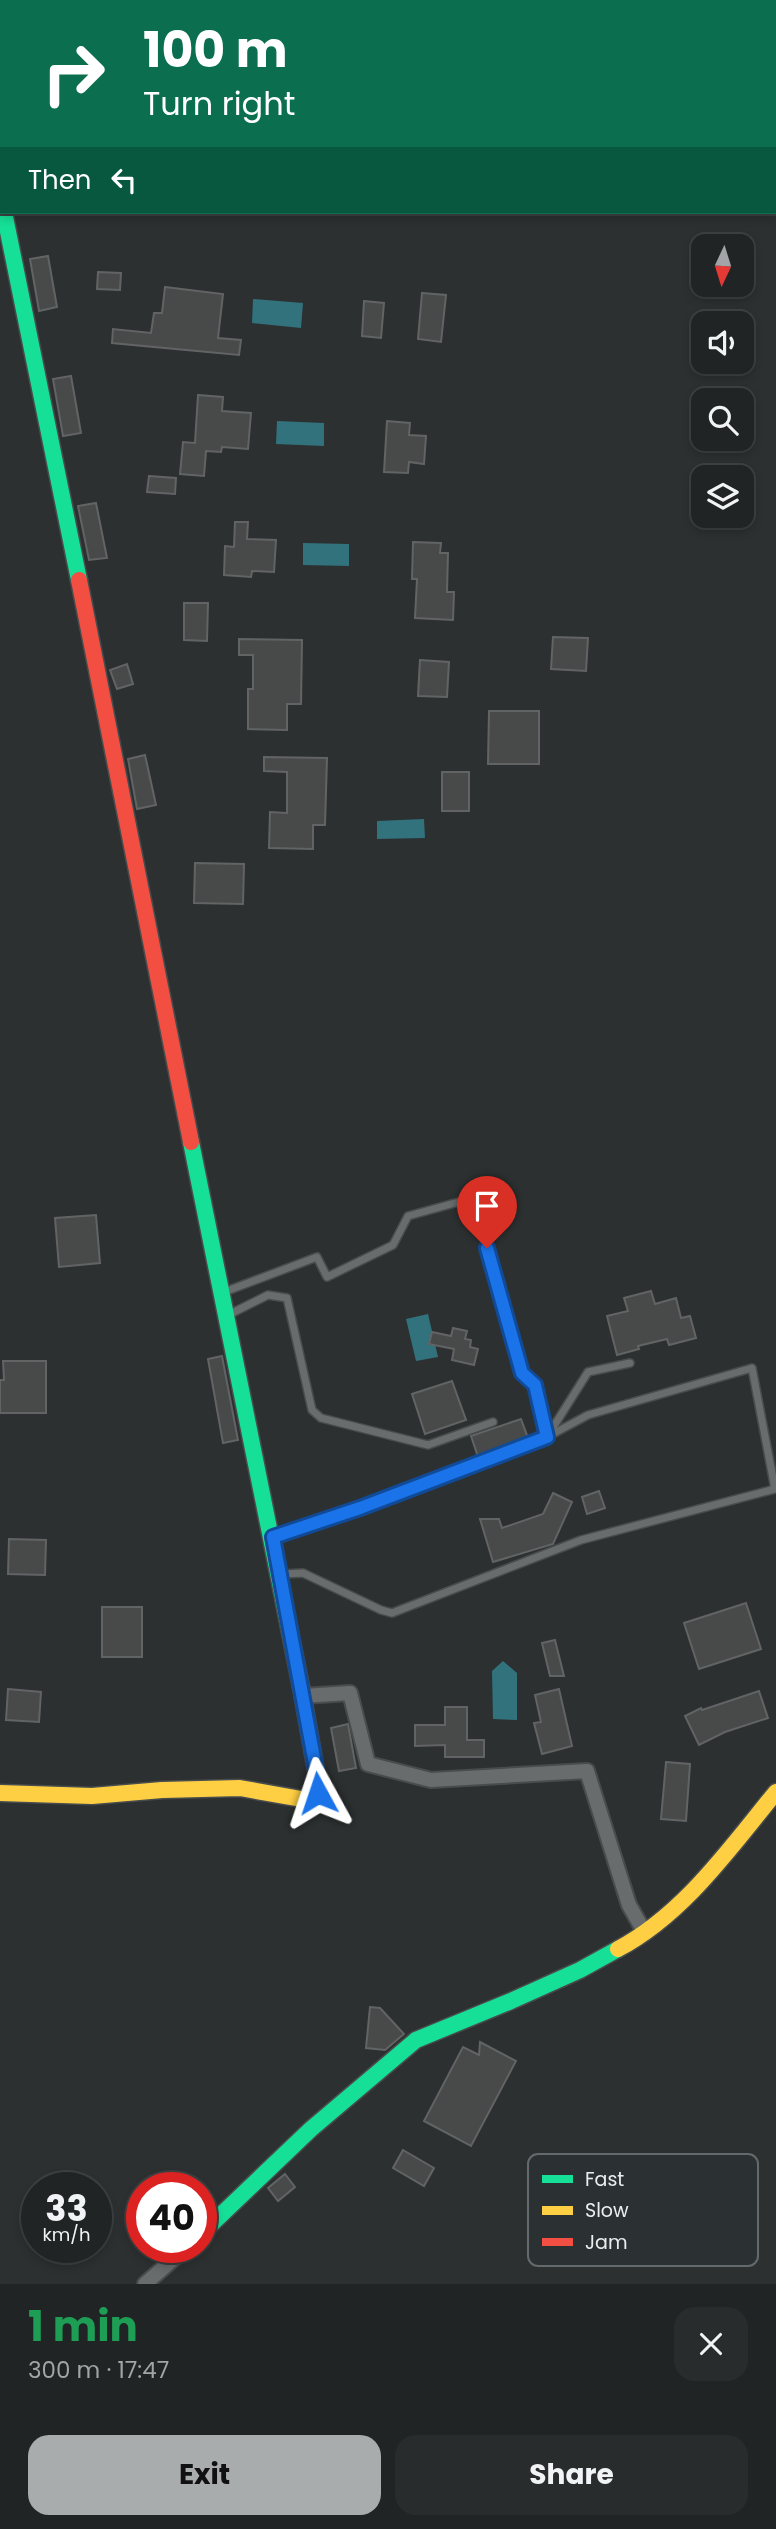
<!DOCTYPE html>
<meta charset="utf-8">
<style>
:root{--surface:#212425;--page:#292c2d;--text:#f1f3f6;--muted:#a2a4a7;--line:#3e4142;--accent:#a8acac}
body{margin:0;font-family:Poppins,sans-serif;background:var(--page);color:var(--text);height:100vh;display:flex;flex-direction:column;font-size:26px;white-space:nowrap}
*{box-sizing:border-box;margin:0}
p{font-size:23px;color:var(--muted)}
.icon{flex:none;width:38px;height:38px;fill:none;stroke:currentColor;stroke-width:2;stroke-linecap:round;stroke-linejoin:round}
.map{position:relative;height:2284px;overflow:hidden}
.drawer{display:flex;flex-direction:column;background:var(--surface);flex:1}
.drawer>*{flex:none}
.guide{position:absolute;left:0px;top:0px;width:777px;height:214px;box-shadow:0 4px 10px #0003,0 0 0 2px var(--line);background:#0b6e4f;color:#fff;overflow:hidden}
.needle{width:46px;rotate:184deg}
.buttons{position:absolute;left:691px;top:234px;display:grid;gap:14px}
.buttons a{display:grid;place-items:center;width:63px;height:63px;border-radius:14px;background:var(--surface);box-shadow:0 4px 10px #0003,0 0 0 2px var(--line);font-size:35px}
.speed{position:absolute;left:21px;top:2172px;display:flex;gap:14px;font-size:35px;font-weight:700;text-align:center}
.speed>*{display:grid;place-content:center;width:91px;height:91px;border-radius:50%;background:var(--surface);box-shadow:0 4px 10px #0003,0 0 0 2px var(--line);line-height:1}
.speed small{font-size:18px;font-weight:400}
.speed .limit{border:10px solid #d22;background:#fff;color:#111}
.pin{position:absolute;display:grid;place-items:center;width:60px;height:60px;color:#fff;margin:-72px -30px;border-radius:50% 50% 50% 0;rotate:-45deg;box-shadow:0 0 7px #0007}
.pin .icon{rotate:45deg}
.me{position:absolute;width:77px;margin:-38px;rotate:355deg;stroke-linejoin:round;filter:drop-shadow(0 0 5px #0008)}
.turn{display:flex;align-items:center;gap:24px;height:147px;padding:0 28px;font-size:32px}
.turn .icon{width:91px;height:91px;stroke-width:2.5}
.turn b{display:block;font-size:49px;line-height:60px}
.then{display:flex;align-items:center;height:66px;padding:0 28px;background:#0003;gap:14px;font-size:26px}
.round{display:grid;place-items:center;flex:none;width:74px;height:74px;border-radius:21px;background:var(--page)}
.head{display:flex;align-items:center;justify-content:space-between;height:119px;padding:0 28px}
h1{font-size:42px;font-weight:700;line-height:52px;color:#1e9e55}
.cta{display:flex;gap:14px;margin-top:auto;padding:14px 28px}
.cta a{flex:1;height:80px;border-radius:21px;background:var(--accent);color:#111;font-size:28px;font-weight:700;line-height:80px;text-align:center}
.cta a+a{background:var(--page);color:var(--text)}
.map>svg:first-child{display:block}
.water{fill:#31727d}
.building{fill:#484a4a;stroke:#626364;stroke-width:2}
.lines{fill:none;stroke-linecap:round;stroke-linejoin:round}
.lane-casing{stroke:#484c4c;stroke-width:10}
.street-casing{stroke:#484c4c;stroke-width:18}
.fast-casing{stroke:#484c4c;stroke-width:19}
.slow-casing{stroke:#484c4c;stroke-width:19}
.jam-casing{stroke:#484c4c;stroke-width:19}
.lane{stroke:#696c6c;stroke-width:7}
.street{stroke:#696c6c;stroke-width:14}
.fast{stroke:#16e098;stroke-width:16}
.slow{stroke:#ffcf43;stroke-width:16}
.jam{stroke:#f24e42;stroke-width:16}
.route-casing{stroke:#114b97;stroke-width:18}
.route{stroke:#1a73e8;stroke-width:12}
.key{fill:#2b3132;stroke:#646a6b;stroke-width:2}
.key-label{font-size:19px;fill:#eaeeef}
</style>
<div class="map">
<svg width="776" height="2284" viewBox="0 0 776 2284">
<rect width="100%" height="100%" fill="#2c3031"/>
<!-- water -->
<g class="water">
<path d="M253,299L303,303L301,328L252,323Z"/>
<path d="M277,421L324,423V446L276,444Z"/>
<path d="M303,543L349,544V566L303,565Z"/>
<path d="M424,819L425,838L377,839V821Z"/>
<path d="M428,1314L438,1357L416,1361L406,1319Z"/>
<path d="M503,1661L517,1673V1720L493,1719L492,1671Z"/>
</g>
<!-- building -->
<g class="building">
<path d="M48,256L57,307L39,311L30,259Z"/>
<path d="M98,272L121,273L120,290L97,289Z"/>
<path d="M165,287L223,294L218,338L241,340L239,355L112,343L113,329L151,333L154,313H162Z"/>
<path d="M422,293L446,295L441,342L418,339Z"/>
<path d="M364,301L384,303L381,338L362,336Z"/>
<path d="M71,376L81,433L63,436L53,379Z"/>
<path d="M198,395L223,397L222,411L251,413L248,449L222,447L221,452L206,451L204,476L180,474L183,442L195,443Z"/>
<path d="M387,421L410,423L409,435L426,436L424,464L409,462L408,473L384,472Z"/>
<path d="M149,476L176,478L175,494L147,492Z"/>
<path d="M96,503L107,558L89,560L78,506Z"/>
<path d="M235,522H248L247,539L276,540L274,572L252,571L251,577L224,575L225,546L234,547Z"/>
<path d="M413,542L441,543L440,553H448L447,592H454L453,620L415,618L417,579H412Z"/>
<path d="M184,603H208L207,641L184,640Z"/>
<path d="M553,637L588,638L586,671L551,669Z"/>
<path d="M239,639L302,640L301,704H287V730L248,729V689H253V655H239Z"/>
<path d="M420,660L449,662L447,697L418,696Z"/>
<path d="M127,664L133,684L117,689L110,670Z"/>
<path d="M489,711H539V764H488Z"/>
<path d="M145,755L156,805L137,809L128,759Z"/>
<path d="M264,757L327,758L325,825H313V849L269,848L270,812L287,813V772L264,771Z"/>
<rect x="442" y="772" width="27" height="39"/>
<path d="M195,863L244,864L243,904L194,903Z"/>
<path d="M96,1215L100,1263L59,1267L55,1218Z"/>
<path d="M651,1291L655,1304L676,1298L681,1318L690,1316L696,1338L669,1345L667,1339L638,1346L639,1349L617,1355L607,1316L628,1311L624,1298Z"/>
<path d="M453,1328L467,1331L465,1339L471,1340L470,1347L478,1349L474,1365L452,1360L454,1349L429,1344L432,1332L451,1336Z"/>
<path d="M222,1356L238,1440L223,1443L208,1359Z"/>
<path d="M3,1361H46V1413H0V1380H4Z"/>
<path d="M452,1381L466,1420L425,1434L412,1394Z"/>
<path d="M521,1419L528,1438L478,1457L471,1436Z"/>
<path d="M599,1491L605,1508L587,1514L582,1497Z"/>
<path d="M553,1493L572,1502L553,1544L493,1562L480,1519H499L502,1528L543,1514Z"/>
<path d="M9,1539L46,1540L45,1575L8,1574Z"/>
<path d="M746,1603L761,1649L699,1669L684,1623Z"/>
<rect x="102" y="1607" width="40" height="50"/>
<path d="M555,1640L564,1676H550L542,1643Z"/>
<path d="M8,1689L41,1692L39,1722L6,1720Z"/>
<path d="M559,1689L572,1746L542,1754L534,1723L541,1722L535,1695Z"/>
<path d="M759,1691L768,1718L725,1732L699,1745L685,1716L701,1708L702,1710Z"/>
<path d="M445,1707H467V1740H484V1757H445V1745L415,1746V1725H445Z"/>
<path d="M348,1724L356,1768L339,1771L331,1728Z"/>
<path d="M666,1762L690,1764L686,1821L661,1819Z"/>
<path d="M370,2007L380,2008L404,2034L385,2050L366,2048Z"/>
<path d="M480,2042L516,2061L471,2146L424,2121L463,2047L479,2055Z"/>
<path d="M403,2150L434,2168L424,2186L393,2168Z"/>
<path d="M285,2174L295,2187L278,2201L268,2188Z"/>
</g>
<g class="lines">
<defs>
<g id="lane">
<path d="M224,1292L317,1257L327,1277L393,1245L408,1216L473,1198L522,1373L535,1385L547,1437L588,1415L752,1368L775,1489L581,1540L392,1613L381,1610L303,1573L283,1574"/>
<path d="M228,1315L268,1295L287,1298L312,1410L321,1418L428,1445L493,1422"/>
<path d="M274,1537L360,1508L547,1437L588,1372L630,1363"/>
</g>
<g id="street">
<path d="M0,192L2,201"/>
<path d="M303,1696L350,1693L368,1764L431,1780L587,1771L629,1905L645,1933"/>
<path d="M145,2284L187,2247"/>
</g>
<g id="fast">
<path d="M4,212L79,580"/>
<path d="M191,1142L301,1687"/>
<path d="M201,2234L311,2129L416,2040L511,2001L580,1970L618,1949"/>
</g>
<g id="slow">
<path d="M0,1793L92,1796L162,1790L240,1788L307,1800L316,1795L319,1787L301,1687"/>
<path d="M618,1949C684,1914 730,1848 776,1792"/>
</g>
<path id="jam" d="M79,580L191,1142"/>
</defs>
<!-- lane casing -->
<use href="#lane" class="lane-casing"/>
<!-- street casing -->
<use href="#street" class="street-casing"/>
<!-- fast casing -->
<use href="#fast" class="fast-casing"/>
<!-- slow casing -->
<use href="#slow" class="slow-casing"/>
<!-- jam casing -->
<use href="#jam" class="jam-casing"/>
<!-- lane -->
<use href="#lane" class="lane"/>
<!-- street -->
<use href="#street" class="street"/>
<!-- fast -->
<use href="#fast" class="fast"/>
<!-- slow -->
<use href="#slow" class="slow"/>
<!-- jam -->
<use href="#jam" class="jam"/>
</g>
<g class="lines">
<defs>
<path id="route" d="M318,1793V1780L273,1537L360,1508L547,1437L535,1385L522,1373L487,1248"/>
</defs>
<!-- route casing -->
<use href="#route" class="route-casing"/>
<!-- route -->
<use href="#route" class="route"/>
</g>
<!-- legend -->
<rect x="528" y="2154" width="230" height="112" rx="10" class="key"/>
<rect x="542" y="2175" width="31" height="8" fill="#16e098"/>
<rect x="542" y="2206" width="31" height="9" fill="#ffcf43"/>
<rect x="542" y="2238" width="31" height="8" fill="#f24e42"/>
<g class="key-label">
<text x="585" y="2186">Fast</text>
<text x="585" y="2217">Slow</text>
<text x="585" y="2249">Jam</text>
</g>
</svg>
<div class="buttons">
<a><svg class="needle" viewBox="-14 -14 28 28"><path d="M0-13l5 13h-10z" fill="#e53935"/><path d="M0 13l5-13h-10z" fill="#a2a4a7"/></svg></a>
<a><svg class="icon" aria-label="sound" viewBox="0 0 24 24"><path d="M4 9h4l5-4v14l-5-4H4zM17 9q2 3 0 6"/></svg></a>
<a><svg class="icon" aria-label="search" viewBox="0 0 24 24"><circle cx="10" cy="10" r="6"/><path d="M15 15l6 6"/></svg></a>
<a><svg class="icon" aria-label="layers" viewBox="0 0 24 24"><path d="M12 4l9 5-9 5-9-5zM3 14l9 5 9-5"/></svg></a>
</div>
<div class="speed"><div>33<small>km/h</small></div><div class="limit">40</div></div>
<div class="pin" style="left:487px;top:1248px;background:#d93025"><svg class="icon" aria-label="arrive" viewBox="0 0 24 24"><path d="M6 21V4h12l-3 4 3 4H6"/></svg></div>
<svg class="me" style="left:318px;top:1793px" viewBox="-20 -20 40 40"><path d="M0-17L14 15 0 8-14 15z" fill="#1a73e8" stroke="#fff" stroke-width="4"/></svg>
<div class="guide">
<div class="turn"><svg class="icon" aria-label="right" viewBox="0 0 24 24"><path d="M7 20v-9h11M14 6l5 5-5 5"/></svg><div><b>100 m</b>Turn right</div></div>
<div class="then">Then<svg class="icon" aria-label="left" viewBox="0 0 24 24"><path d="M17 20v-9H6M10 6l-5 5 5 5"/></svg></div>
</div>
</div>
<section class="drawer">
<div class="head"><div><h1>1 min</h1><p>300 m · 17:47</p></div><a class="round"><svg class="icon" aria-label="close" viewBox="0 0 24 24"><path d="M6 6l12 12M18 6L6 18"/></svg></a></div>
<div class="cta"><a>Exit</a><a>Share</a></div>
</section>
